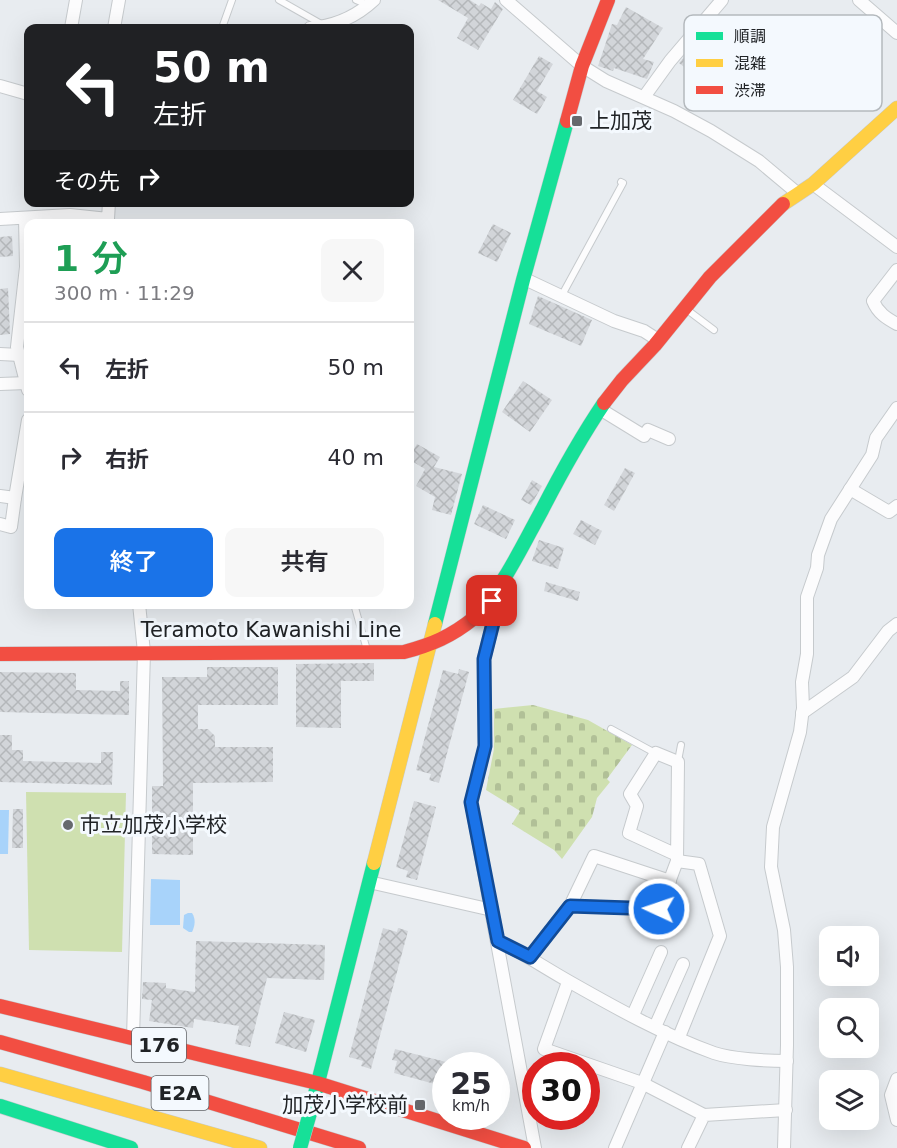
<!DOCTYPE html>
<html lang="ja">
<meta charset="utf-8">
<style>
:root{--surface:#fff;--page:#f7f7f7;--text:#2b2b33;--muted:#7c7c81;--line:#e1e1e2;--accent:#1a73e8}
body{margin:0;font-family:"DejaVu Sans","Noto Sans JP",sans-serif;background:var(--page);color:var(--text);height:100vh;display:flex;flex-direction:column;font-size:22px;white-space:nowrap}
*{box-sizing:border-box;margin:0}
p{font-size:20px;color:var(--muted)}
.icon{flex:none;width:33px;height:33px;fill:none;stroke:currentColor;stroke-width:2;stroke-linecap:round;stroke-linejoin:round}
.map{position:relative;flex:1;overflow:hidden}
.sheet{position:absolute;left:24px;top:219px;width:390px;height:390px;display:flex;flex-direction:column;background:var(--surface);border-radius:12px;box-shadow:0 6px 24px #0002}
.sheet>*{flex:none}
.top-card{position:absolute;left:24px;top:24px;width:390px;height:183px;border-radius:12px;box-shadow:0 6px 24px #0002;background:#202124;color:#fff;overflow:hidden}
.tools{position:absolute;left:819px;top:926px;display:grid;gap:12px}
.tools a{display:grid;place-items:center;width:60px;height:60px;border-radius:12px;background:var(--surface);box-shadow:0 6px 24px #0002;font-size:30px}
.speed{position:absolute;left:432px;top:1052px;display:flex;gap:12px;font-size:30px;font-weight:700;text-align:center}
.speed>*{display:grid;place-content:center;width:78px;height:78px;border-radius:50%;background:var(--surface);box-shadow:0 6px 24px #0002;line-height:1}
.speed small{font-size:15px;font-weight:400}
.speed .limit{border:9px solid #d22;background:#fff;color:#111}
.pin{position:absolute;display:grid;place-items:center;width:51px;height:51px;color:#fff;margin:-26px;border-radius:12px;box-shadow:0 3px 9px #0006}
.me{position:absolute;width:66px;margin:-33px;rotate:273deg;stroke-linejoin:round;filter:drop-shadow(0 0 4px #0008)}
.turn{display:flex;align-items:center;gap:21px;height:126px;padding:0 30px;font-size:27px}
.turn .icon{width:78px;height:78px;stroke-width:2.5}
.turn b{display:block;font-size:42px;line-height:51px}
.then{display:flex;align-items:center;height:57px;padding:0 30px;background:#0003;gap:12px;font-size:22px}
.round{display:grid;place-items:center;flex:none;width:63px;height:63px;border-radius:12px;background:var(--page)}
.head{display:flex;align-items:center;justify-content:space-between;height:102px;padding:0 30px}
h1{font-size:36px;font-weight:600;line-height:45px;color:#1e9e55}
.action{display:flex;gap:12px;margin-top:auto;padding:12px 30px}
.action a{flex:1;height:69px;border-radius:12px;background:var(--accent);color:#fff;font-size:24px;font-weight:600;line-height:69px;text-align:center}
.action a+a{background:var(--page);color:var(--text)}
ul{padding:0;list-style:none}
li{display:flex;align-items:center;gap:18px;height:90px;padding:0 30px;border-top:2px solid var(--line)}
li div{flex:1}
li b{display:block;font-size:22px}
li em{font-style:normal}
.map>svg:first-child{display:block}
.green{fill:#cfe0b0}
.cemetery{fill:url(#cemetery-stones)}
.water{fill:#a8d3fa}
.building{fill:url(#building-cross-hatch)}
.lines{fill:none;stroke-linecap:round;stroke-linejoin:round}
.lane-casing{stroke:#c6cacd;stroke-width:8}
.street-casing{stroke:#c6cacd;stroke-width:14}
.fast-casing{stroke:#c6cacd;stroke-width:15}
.slow-casing{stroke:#c6cacd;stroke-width:15}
.jam-casing{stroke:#c6cacd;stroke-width:15}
.lane{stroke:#fcfcfd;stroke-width:6}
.street{stroke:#fcfcfd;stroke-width:12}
.fast{stroke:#16e098;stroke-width:14}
.slow{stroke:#ffcf43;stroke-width:14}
.jam{stroke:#f24e42;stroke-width:14}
.fast-bridge-casing{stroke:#c6cacd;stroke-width:15;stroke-linecap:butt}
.fast-bridge{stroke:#16e098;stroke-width:14}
.route-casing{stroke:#114b97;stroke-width:15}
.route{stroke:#1a73e8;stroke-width:10}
.poi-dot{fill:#66696d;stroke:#f4f9fe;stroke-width:2}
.labels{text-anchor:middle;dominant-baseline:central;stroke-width:6;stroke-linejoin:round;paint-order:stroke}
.shield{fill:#f4f9fe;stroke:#606367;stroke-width:1.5}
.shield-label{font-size:20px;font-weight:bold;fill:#202326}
.poi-label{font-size:21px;fill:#202326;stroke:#f4f9fe;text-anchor:start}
.street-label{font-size:21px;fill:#202326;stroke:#f4f9fe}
.key{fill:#f4f9fe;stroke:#b4b9bd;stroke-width:1.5}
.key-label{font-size:16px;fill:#202326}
</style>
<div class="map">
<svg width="897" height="1148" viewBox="0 0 897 1148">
<defs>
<pattern id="cemetery-stones" width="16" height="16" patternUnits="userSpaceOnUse" patternTransform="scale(1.5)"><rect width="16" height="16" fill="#cfe0b0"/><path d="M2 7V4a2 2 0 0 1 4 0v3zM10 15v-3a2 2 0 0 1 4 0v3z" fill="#b1c097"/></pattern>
<pattern id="building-cross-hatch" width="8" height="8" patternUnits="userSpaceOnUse" patternTransform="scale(1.5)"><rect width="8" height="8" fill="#d2d5d9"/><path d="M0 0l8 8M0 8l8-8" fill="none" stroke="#b4b7ba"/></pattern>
</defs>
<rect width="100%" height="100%" fill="#e8ecf0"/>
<!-- green -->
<path class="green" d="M26,792L126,793L122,952L29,950Z"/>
<!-- cemetery -->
<path class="cemetery" d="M533,705L588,720L632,745L607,779L610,782L597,798L592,817L562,859L554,850L512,824L520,811L486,790L494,749V709Z"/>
<!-- water -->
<g class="water">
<path d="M0,810H9L8,854H0Z"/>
<path d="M151,879L180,880V925H150Z"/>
<path d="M188,913H192C196,919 195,926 192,932H189L183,928L184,915Z"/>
</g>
<!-- building -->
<g class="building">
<path d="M438,0H470L479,6L481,3L491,9L495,2L503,9L478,50L457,38L468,18Z"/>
<path d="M626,7L663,28L643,59L654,62L647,79L614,68L613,71L598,66L612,24L617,25Z"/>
<path d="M689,52L721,75L711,88L679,63Z"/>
<path d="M539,56L553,64L537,91L547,97L537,114L513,100Z"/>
<path d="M493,224L511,233L497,262L478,253Z"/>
<path d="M12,236L13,256L0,257V237Z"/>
<path d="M8,288L10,334L0,335V289Z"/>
<path d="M538,296L592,320L581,346L529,324Z"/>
<path d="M523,381L552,400L530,432L502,412Z"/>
<path d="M417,444L440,457L434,467L462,474L451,515L432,510L435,497L416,486L425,469L410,460V456Z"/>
<path d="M625,468L635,473L614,511L604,505Z"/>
<path d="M532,480L542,486L531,505L521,500Z"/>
<path d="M483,505L515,520L506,539L474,524Z"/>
<path d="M581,520L602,531L595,545L573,534Z"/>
<path d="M539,540L564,548L558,569L532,561Z"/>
<path d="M546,582L580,592L578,601L544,591Z"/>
<path d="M374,663V681H341V728L296,727V664Z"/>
<path d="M207,667H278V705H198V729H208L215,736V747H273V782L193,783V855L152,854V786H163L162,677H207Z"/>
<path d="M459,669L469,672L439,783L429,780L431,774L416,770L443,670L458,674Z"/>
<path d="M0,672L76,673V690L120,691V681H129V715L0,712Z"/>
<path d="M0,735H12V750H23V761L101,763V752H113L112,785L0,782Z"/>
<path d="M414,801L436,807L417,880L406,877L408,871L396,867Z"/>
<path d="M13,809H23V848H12Z"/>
<path d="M383,928L397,932L398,928L408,931L371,1069L361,1066L363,1061L349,1057Z"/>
<path d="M196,941L325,945L324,980L267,978L250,1047L235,1044L239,1026L194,1019L193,1028L149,1021L152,1000L142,999L143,982L166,983V988L195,992Z"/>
<path d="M284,1012L315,1020L306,1052L275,1043Z"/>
<path d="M395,1049L446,1062V1087L394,1073L397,1061L392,1060Z"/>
<path d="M496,1075L507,1078L500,1105L496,1104Z"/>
</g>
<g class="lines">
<defs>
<g id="lane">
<path d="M279,0L323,25"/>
<path d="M356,0L368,5"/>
<path d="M222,28L232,0"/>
<path d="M686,43L710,61"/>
<path d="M562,295L623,183L621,182"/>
<path d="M686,309L714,330"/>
<path d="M19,329L28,330"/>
<path d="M354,604L367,650"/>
<path d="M611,729L655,753"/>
<path d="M678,761L681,745"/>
</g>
<g id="street">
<path d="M506,0L582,66L606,81L674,111L711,131L759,161L796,192"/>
<path d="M859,0L897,33"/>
<path d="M71,28L76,0"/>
<path d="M114,28L119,0"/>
<path d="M310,28C335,26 356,17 374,0"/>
<path d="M0,86L28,94"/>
<path d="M644,97L670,61L722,0"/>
<path d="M813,184L897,247"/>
<path d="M25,218L26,267L17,347L28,390"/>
<path d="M0,219L70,215L108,219L109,202"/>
<path d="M897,270L873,301C878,313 886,318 897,324"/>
<path d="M523,280H527L614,321L644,331L658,340"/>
<path d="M0,354L20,355"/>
<path d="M0,384L27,383"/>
<path d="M600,409L644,436L648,430L669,439"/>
<path d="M850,489L889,512L897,506"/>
<path d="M0,496L15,498L28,420"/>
<path d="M0,524L11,527L15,498"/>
<path d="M492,601L495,615L484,659L485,746L471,802L535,1148"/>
<path d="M802,713L853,677L888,631L897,624"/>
<path d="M677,861L699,864L720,936L679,1037"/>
<path d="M369,882L492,910"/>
<path d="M570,906L659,909L677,861L678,762L656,753L630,794L637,806L629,833L677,855"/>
<path d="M498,941C525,954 545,968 570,982C614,1007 666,1036 714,1053C732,1059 767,1061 787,1061"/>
<path d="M530,957L570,906L594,856L670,881"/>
<path d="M568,982L544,1049L642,1083L704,1115"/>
<path d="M633,1015L661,952"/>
<path d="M655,1027L683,964"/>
<path d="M133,1038L144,652L139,604"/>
<path d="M897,1079L891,1095L897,1120"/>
<path d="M615,1148L665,1032"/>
<path d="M688,1148L704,1115L786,1110"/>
<path d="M784,1148L787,1045V967L784,930L771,867L773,827L800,732L803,708L802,682L807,654V597L817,568L818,555L831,519L872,455L876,438L897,408"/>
</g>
<g id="fast">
<path d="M474,618C504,586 521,548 542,510C561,473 581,437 604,403"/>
<path d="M435,624L523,280L567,121"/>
<path d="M315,1094L374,863"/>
<path d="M0,1106L131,1148"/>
</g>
<g id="slow">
<path d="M783,204L813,184L897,108"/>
<path d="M374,863L435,624"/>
<path d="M0,1074L260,1148"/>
</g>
<g id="jam">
<path d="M567,121L582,66L608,0"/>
<path d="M604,403L622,380L655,345L710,277L783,204"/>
<path d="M0,654L404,652C431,645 452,636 474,618"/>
<path d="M0,1006L317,1083L524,1148"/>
<path d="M0,1042L143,1082L359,1148"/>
</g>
</defs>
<!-- lane casing -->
<use href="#lane" class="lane-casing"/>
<!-- street casing -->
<use href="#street" class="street-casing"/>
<!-- fast casing -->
<use href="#fast" class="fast-casing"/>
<!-- slow casing -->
<use href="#slow" class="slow-casing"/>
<!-- jam casing -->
<use href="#jam" class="jam-casing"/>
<!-- lane -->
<use href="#lane" class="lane"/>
<!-- street -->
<use href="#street" class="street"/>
<!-- fast -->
<use href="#fast" class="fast"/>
<!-- slow -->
<use href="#slow" class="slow"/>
<!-- jam -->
<use href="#jam" class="jam"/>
<defs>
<path id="fast-bridge" d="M300,1148L314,1099"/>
</defs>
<!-- fast-bridge casing -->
<use href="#fast-bridge" class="fast-bridge-casing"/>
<!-- fast-bridge -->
<use href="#fast-bridge" class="fast-bridge"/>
</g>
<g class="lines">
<defs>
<path id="route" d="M492,601L495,615L484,659L485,746L471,802L498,941L530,957L570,906L659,909"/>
</defs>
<!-- route casing -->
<use href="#route" class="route-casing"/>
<!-- route -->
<use href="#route" class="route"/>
</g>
<!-- markers -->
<g class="poi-dot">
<rect x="571" y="115" width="12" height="12" rx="3"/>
<circle cx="68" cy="825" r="6"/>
<rect x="414" y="1099" width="12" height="12" rx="3"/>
</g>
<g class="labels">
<!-- shield labels -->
<g class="shield">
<rect x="132" y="1028" width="54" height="34" rx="4.5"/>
<rect x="151.5" y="1076" width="57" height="34" rx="4.5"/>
</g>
<g class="shield-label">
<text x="159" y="1045">176</text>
<text x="180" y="1093">E2A</text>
</g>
<!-- poi labels -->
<g class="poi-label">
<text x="589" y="121">上加茂</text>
<text x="80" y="825">市立加茂小学校</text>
<text x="408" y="1105" text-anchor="end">加茂小学校前</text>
</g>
<!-- street labels -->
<g class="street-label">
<text x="271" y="630">Teramoto Kawanishi Line</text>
</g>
</g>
<!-- legend -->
<rect x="684" y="15" width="198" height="96" rx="9" class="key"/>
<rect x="696" y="32" width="27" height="8" fill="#16e098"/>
<rect x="696" y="59" width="27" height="8" fill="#ffcf43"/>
<rect x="696" y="86" width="27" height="8" fill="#f24e42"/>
<g class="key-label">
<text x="734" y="42">順調</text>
<text x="734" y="69">混雑</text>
<text x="734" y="96">渋滞</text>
</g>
</svg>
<div class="tools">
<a><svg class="icon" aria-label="sound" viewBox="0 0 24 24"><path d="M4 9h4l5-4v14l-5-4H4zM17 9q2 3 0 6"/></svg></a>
<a><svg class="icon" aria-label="search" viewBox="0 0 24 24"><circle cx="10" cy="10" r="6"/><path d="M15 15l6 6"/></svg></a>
<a><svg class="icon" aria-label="layers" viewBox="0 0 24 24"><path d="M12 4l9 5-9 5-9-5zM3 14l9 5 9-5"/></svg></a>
</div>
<div class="speed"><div>25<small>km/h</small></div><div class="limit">30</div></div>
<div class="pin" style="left:492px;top:601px;background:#d93025"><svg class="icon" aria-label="arrive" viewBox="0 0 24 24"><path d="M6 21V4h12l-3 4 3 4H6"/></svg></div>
<svg class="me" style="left:659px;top:909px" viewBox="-20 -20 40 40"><circle r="17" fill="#1a73e8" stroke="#fff" stroke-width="3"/><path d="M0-11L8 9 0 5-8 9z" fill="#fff"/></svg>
<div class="top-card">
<div class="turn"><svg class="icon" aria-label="left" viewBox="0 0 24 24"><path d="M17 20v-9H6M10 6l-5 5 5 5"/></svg><div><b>50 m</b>左折</div></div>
<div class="then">その先<svg class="icon" aria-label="right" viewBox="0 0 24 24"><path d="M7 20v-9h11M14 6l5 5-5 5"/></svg></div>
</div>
<section class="sheet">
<div class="head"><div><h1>1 分</h1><p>300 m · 11:29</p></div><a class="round"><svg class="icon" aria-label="close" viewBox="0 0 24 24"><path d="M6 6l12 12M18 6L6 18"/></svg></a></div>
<ul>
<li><svg class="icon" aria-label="left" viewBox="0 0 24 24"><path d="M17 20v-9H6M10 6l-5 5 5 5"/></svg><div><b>左折</b></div><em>50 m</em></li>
<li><svg class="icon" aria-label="right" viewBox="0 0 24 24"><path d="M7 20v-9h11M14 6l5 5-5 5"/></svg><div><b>右折</b></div><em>40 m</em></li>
</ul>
<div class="action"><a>終了</a><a>共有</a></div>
</section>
</div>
